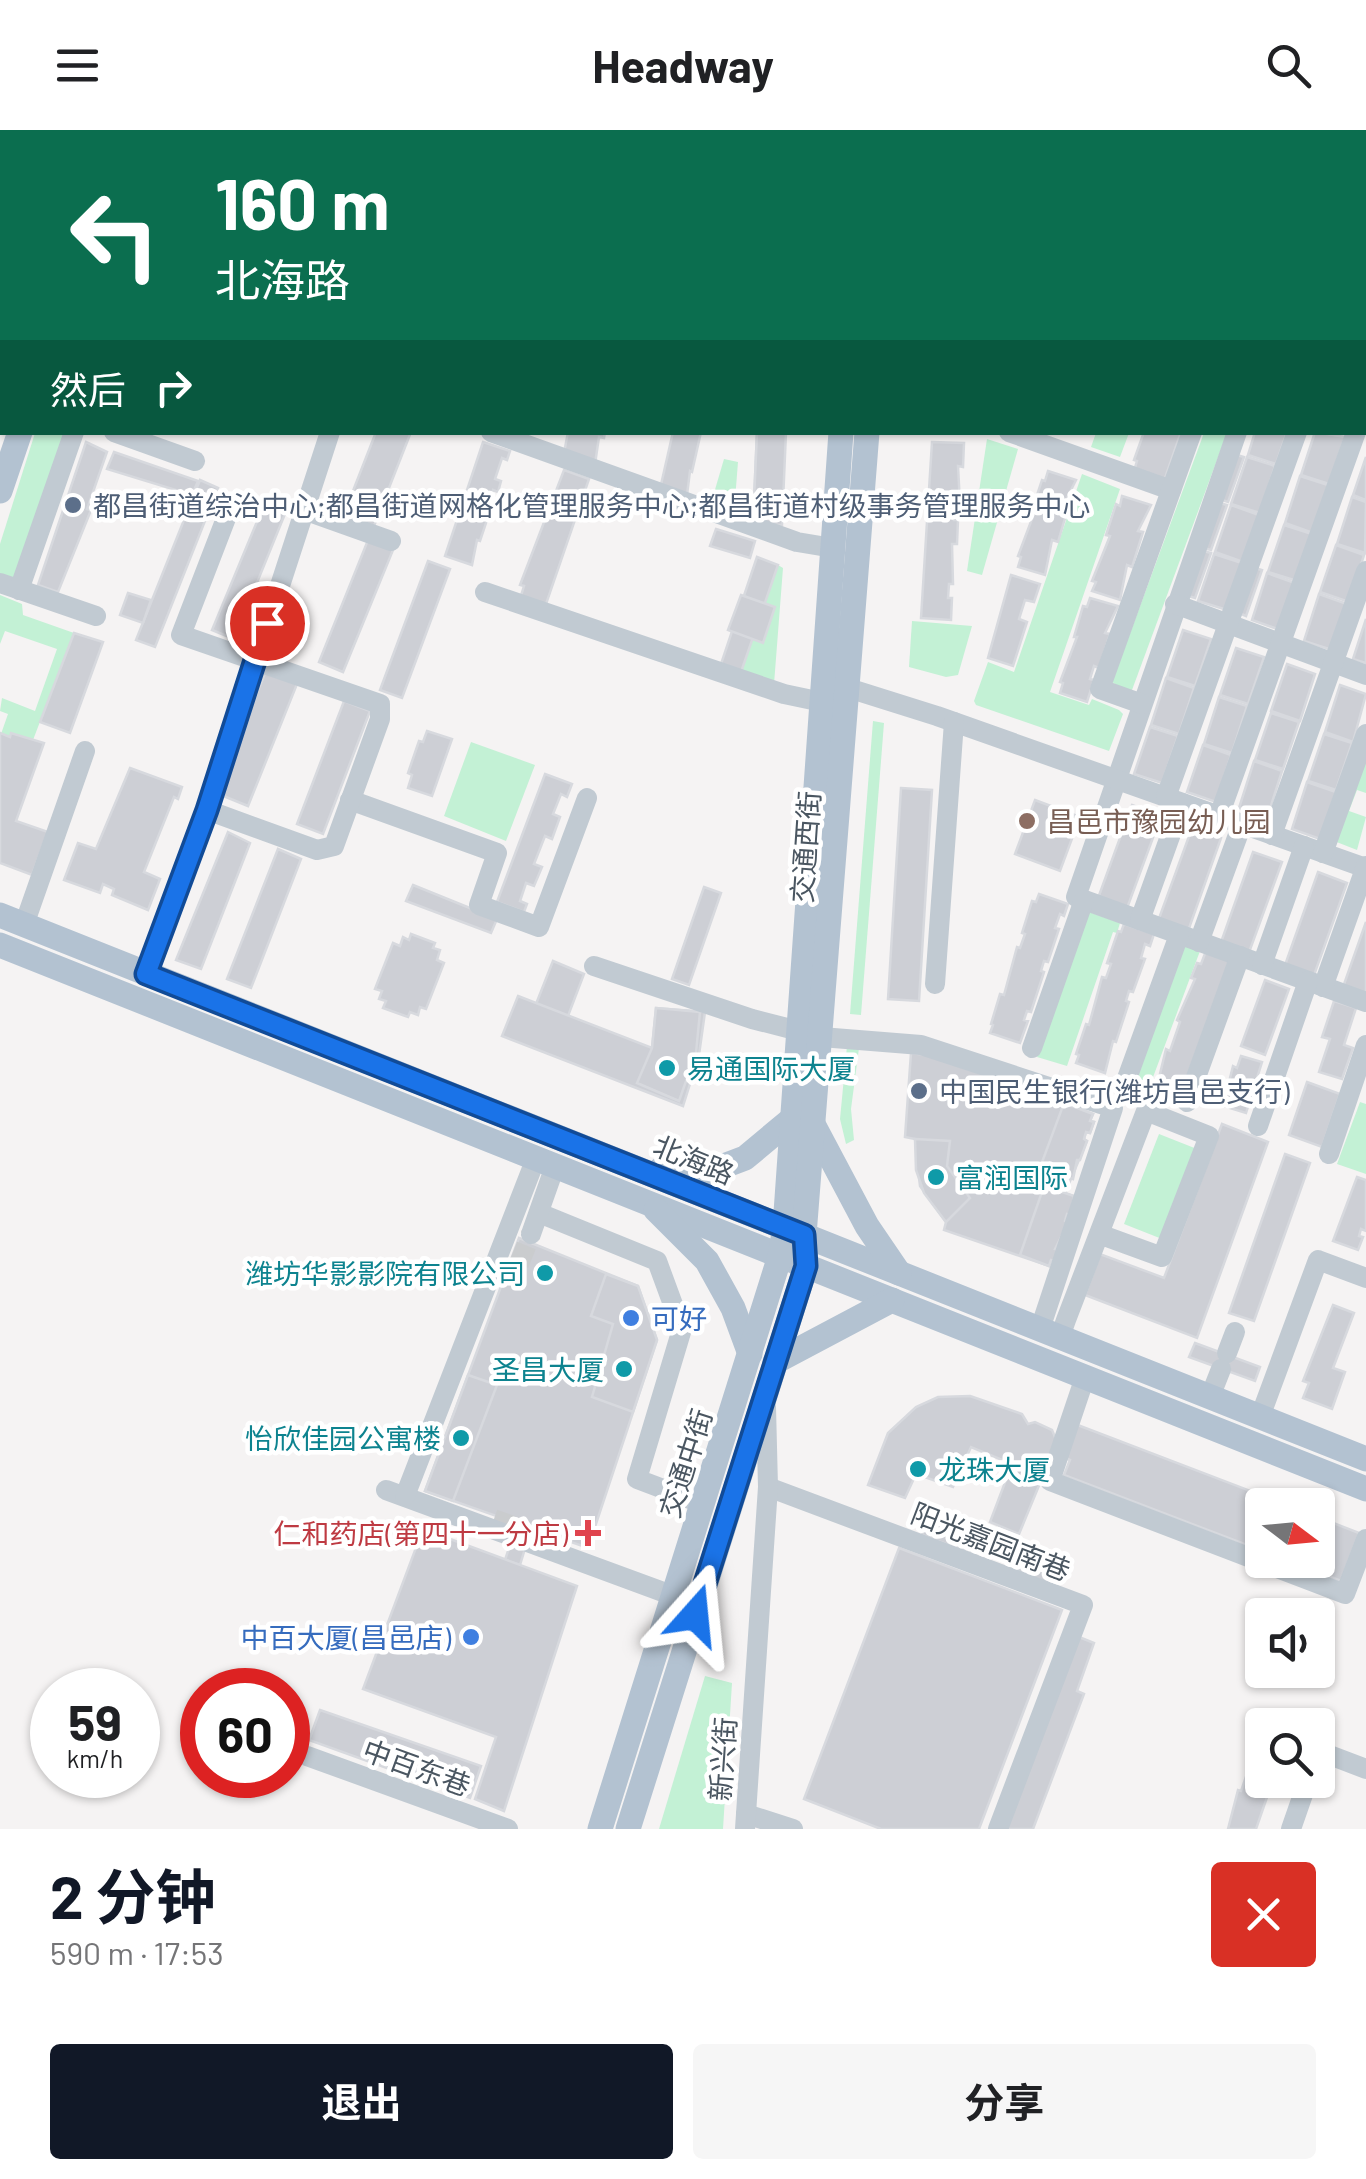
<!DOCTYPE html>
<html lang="zh">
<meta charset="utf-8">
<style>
:root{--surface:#fff;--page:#f6f6f6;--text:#202124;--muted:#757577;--accent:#111827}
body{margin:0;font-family:Barlow,"Noto Sans SC",sans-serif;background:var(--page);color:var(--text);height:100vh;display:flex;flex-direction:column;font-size:38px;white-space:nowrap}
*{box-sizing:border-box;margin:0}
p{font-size:32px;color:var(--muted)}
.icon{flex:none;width:55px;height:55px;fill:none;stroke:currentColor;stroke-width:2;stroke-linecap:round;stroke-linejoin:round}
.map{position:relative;height:1699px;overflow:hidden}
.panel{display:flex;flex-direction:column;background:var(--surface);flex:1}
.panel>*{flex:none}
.top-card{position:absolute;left:0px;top:0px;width:1368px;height:305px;box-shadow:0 2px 8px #0004;background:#0b6e4f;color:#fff;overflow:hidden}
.needle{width:65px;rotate:106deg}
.tools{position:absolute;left:1245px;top:1358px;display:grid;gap:20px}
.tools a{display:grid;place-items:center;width:90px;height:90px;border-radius:10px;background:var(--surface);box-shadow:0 2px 8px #0004;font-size:50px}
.speed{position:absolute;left:30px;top:1538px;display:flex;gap:20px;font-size:50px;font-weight:700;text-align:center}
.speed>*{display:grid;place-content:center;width:130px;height:130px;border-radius:50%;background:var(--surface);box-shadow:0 2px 8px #0004;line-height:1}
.speed small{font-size:25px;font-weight:400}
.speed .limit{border:15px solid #d22;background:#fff;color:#111}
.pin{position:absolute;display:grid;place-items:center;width:85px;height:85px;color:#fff;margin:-42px;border:5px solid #fff;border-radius:50%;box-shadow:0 2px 10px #0007}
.me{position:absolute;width:110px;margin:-55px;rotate:18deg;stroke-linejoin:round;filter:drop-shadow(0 0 8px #0008)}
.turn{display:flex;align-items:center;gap:35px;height:210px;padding:0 50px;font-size:45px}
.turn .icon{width:130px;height:130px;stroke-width:2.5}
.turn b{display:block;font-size:70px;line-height:85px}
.then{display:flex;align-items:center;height:95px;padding:0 50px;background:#0003;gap:20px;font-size:38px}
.round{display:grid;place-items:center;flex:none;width:105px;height:105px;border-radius:10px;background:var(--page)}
.headline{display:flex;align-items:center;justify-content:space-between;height:170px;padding:0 50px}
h1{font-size:60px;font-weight:700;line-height:75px;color:var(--accent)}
.cta{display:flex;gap:20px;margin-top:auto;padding:20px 50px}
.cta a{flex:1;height:115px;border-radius:10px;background:var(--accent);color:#fff;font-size:40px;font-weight:700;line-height:115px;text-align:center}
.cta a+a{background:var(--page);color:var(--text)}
header{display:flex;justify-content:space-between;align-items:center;height:130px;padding:0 50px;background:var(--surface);font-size:45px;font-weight:700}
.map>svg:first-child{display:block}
.green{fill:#c3f1d5}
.building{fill:#cdcfd5;stroke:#d7d9de;stroke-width:2.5}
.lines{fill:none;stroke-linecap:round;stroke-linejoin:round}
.minor-tunnel{stroke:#caccce;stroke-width:20;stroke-dasharray:20 10;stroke-linecap:butt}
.minor{stroke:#c1cad2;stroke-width:20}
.major{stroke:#b3c2d1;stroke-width:25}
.route-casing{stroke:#114b97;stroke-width:25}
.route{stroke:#1a73e8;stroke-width:18}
.service-dot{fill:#5c6f8a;stroke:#fff;stroke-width:4}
.education-dot{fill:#8d6e63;stroke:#fff;stroke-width:4}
.culture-dot{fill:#0f9aa8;stroke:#fff;stroke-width:4}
.shop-dot{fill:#3f7fe0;stroke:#fff;stroke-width:4}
.health-dot{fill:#e0444e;stroke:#fff;stroke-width:4}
.labels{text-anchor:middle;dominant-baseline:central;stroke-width:9;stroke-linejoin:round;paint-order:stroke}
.service-label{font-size:28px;fill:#4e5e75;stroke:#fff;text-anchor:start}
.education-label{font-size:28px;fill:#785e54;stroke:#fff;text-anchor:start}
.street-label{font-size:28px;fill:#4a5661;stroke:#fff}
.culture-label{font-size:28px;fill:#0d838f;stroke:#fff;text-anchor:start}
.shop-label{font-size:28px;fill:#366cbe;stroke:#fff;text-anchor:start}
.health-label{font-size:28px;fill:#be3a42;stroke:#fff;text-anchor:end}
</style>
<header><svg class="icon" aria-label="menu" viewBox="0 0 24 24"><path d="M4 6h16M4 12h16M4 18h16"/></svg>Headway<svg class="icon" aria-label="search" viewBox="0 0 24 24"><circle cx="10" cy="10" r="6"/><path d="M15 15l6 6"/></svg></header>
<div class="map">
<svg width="1366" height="1699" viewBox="0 0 1366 1699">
<rect width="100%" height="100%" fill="#f5f3f3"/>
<!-- green -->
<g class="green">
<path d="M35,303H69L19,450L0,445V414Z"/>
<path d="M1096,303H1129L1120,327L1091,317Z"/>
<path d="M1204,303H1227L1132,560L1127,562L1112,552Z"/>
<path d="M987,309L1018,319L982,445L967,441Z"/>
<path d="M724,329L738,332L735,370L714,363Z"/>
<path d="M1082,344L1120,359L1050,562L1089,575L1092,569L1119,580L1123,584L1109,621L976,575L974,571L988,532L1014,542Z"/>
<path d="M778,435L783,438L774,554L740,545L752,509L764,512L775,478L764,473Z"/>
<path d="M0,465L22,474L23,485L74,503L33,610L12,603L10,607L1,604L8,584L0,581L2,568L35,581L57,519L5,501L0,514Z"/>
<path d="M912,491L972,496L958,545L946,547L909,537Z"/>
<path d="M873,591L884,593L861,885L850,884Z"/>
<path d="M471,612L535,635L506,711L444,686Z"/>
<path d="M1366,624V663L1357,660L1349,681L1366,687L1357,720L1334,711Z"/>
<path d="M1089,782L1120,793L1117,803L1113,802L1067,936L1037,927Z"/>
<path d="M1184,814L1200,821L1149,958L1135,953Z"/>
<path d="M847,916L859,918L851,979L854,1010L846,1014L840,989Z"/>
<path d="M1360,972L1366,974V1044L1337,1034Z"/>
<path d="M1159,1004L1197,1019L1162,1109L1124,1094Z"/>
<path d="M705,1546L732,1553L723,1699H659Z"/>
</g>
<!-- building -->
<g class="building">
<path d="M376,302H411L374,396L344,384Z"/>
<path d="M568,302H605L604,308L599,307L595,334L564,323Z"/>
<path d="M673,302H701L692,342L690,341L687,365L660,359Z"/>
<path d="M757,302H784L778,380H781L780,395L753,394Z"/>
<path d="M757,302H786L782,395L753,394Z"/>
<path d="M1144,302H1181L1164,351L1134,341L1137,331L1134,330Z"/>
<path d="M1255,302H1287L1276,334L1248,325Z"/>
<path d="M1315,302L1345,307L1329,354L1301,345Z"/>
<path d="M86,312L107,322L87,379L91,380L58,462L38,455Z"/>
<path d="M483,312L510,321L507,330L502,328L495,349L501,351L498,362L493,360L489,373L492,375L480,411L477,410L472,435L445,426Z"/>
<path d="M932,312L964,313L963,337L958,336L960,374H956L954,390H958L957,414H952L953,454H949L948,468H952L951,490L921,488Z"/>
<path d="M114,322L198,351L192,365L107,339Z"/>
<path d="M1237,325L1244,327L1228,372L1222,370Z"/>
<path d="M1247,327L1275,336L1260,383L1231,374Z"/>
<path d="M1366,327V370L1353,365Z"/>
<path d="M564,340L589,349L545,477L520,469L524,456L520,455Z"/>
<path d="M1048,341L1076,350L1063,376L1068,378L1058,412L1052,410L1045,445L1018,437L1021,427L1018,426L1035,381L1032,380L1042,350L1045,351Z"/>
<path d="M1300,346L1328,355L1313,403L1285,393Z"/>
<path d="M200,350L218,358L155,517L136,510Z"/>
<path d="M1122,366L1151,375L1138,401L1143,402L1132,437L1127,435L1120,470L1092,461L1096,452L1092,451L1110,406L1106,405L1116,374L1120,376Z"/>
<path d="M1352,367L1366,372L1365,423L1337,414Z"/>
<path d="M266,370L287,379L234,509L212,500Z"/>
<path d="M1220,373L1227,375L1211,420L1204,418Z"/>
<path d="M1231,375L1259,385L1243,432L1215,422Z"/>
<path d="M1284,395L1312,404L1297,451L1268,442Z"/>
<path d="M716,399L755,411L750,428L710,416Z"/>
<path d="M368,410L393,420L343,542L319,532Z"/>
<path d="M1336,415L1364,425L1349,472L1320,462Z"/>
<path d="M1204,421L1211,423L1195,468L1188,466Z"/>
<path d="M1214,424L1242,433L1227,480L1198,471Z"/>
<path d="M757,427L778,435L740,545L720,537Z"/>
<path d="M428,431L450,439L402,568L380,560Z"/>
<path d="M1255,438L1262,440L1246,486L1239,483Z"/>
<path d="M1267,443L1295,453L1280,500L1252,490Z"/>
<path d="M1011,445L1040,454L1034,472L1025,470L1019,489L1027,492L1013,536L988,528Z"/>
<path d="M128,463L151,470L143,493L120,485Z"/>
<path d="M1319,464L1347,474L1332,520L1304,511Z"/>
<path d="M741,465L775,477L763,513L728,500Z"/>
<path d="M1090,468L1118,476L1105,503L1110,504L1099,538L1094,536L1090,549L1094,550L1087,572L1060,563L1063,553L1060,552L1077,507H1074L1083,476L1087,477Z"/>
<path d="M1366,489V533L1353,529Z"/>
<path d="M1183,500L1211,509L1195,556L1167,547Z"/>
<path d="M74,503L103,512L70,603L40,592Z"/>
<path d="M1236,518L1264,527L1248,574L1220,565Z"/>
<path d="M1287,534L1315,544L1300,591L1271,581Z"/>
<path d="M266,541L297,554L248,676L216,663Z"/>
<path d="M1166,548L1194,558L1179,604L1151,595Z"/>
<path d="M1340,555L1366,564L1353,612L1325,602Z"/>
<path d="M1219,567L1247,576L1232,623L1204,614Z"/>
<path d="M344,571L370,581L323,704L297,694Z"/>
<path d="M1271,583L1299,592L1283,639L1255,630Z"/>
<path d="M1150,597L1178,606L1162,653L1134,644Z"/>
<path d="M427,601L452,609L432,666L408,658L412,645L408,643L419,611L423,612Z"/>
<path d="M0,603L10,607L11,603L44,613L16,691L48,702L32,745L0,733Z"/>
<path d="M1324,604L1352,613L1336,660L1308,651Z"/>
<path d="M1203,615L1231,625L1216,672L1187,662Z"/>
<path d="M1254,631L1282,641L1267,688L1239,678Z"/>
<path d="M130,638L182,657L178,669L174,667L144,742L160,749L148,780L112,765L114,759L103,754L100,763L64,750L78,713L96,719Z"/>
<path d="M545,644L572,654L567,667L561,664L553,684L560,687L552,709L545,706L534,734L542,737L534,756L526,753L520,771L527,774L524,782L497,772Z"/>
<path d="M1307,652L1336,662L1320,709L1292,699Z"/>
<path d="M901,658L932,660L919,871L888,869Z"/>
<path d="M1035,670L1080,687L1060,741L1015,724Z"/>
<path d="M1132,675L1161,686L1126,781L1097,771Z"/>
<path d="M1192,698L1221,708L1187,804L1157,794Z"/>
<path d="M228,702L250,713L201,839L176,830Z"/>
<path d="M278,719L301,729L251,858L227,849Z"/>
<path d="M1253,722L1282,732L1247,828L1219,818Z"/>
<path d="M1318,742L1347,753L1313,848L1284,838Z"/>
<path d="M413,755L497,789L491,803L406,771Z"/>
<path d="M704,757L721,763L689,855L672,849Z"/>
<path d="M1039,764L1068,774L1064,786L1060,784L1055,798L1059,799L1048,832L1044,831L1041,841L1044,842L1031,882L1027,881L1024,890L1028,891L1020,913L990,903L993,895L991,894L1000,864L1004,865L1017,817L1020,818L1025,804L1022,803L1032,771L1036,772Z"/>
<path d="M1366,792V868L1342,860Z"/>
<path d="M1124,794L1154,804L1150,816L1145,814L1141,828L1145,829L1133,862L1129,861L1126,871L1129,872L1116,912L1113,911L1105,943L1076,933L1079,925L1076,924L1086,894L1089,895L1102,847L1106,848L1111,834L1107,833L1118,801L1121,802Z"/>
<path d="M411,804L435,813L433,818L440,820L437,830L444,833L426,879L420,877L418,885L410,882L408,887L383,878L386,871L379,869L382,861L375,859L393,813L400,816L403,807L409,810Z"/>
<path d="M1206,821L1230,830L1182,961L1158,952L1166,919L1170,921L1180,892L1177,890L1195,849L1191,848L1197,833L1201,834Z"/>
<path d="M553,831L584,844L555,920L523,907Z"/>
<path d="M1265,850L1289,859L1265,925L1241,916Z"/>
<path d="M518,866L652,918L656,878L705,882L699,925L683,976L502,906Z"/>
<path d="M1334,871L1356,878L1344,915L1353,918L1342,949L1319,942L1330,909L1322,907Z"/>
<path d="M656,878L700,882L696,923L679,971L637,953L652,918Z"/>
<path d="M911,923L941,927L1093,984L1090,991L1094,992L1090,1003L1086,1002L1084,1009L1087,1011L1065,1063L1074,1066L1071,1085L1067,1084L1065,1091L1068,1093L1055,1119L1058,1120L1055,1131L1051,1130L1049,1136L944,1100L946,1092L920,1056L915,1009L905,1007Z"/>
<path d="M1241,926L1262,932L1246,983L1223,976L1233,936L1237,938Z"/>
<path d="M1307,952L1340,964L1322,1017L1289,1005Z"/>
<path d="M1064,973L1093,984L1090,991L1094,992L1090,1003L1086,1002L1084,1009L1087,1011L1080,1030H1077L1073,1049L1070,1048L1068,1053L1038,1043Z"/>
<path d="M1222,994L1268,1012L1197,1208L1085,1165L1100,1124L1164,1148Z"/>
<path d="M915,1009L950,1011L947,1036L970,1068L946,1092L924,1063L916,1040Z"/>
<path d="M1285,1024L1310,1033L1254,1191L1229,1183Z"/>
<path d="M1357,1047L1366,1050V1101L1361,1099L1359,1106L1363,1107L1358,1120L1333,1111Z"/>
<path d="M1044,1056L1074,1066L1071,1085L1067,1084L1065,1091L1068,1093L1055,1119L1058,1120L1055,1131L1051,1130L1049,1136L1020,1125Z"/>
<path d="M519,1108L638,1156L657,1210L588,1418L425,1361Z"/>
<path d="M606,1144L638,1156L657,1210L633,1282L592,1267L613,1194L591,1186Z"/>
<path d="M1333,1175L1354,1183L1333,1238L1345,1242L1332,1279L1303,1268L1309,1253L1303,1251Z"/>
<path d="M1195,1213L1260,1237L1255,1251L1189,1227Z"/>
<path d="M468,1245L497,1255L453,1371L425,1361Z"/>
<path d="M970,1266L1022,1284L1028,1294L1035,1292L1052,1300L1057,1312L1019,1404L990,1392L1012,1334L971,1317L953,1357L916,1344L905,1368L868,1355L888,1303L916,1277L938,1267Z"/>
<path d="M1075,1294L1287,1375H1262V1413L1250,1408L1247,1415L1064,1345L1070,1330L1063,1327Z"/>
<path d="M930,1383L982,1401L975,1425L922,1405Z"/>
<path d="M1318,1387L1359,1403L1341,1451L1288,1430H1318Z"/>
<path d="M517,1394L531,1399L520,1435L505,1430Z"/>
<path d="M423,1399L577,1456L504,1681L475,1669L496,1607L363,1559Z"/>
<path d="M899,1418L1062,1480L979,1699H881L804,1669Z"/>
<path d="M1021,1418L1056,1430L1047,1453L1015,1440Z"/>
<path d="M1079,1507L1094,1513L1077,1561L1084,1564L1033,1699H1005Z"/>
<path d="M320,1580L481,1636L470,1668L309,1610Z"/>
<path d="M1262,1601V1650H1273L1256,1699H1228L1238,1660L1241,1661Z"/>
</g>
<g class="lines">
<!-- minor-tunnel -->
<g class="minor-tunnel">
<path d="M519,1134L531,1104"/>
<path d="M500,1402L507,1382"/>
</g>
<!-- minor -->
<g class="minor">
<path d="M203,0L211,2"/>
<path d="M1075,0L1082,2"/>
<path d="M1000,2V0"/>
<path d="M1206,2L1207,0"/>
<path d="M1344,2L1345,0"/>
<path d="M1365,110L1366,108"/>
<path d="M1365,276L1366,273"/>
<path d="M114,302L195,331"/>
<path d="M491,302L797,412L833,418"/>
<path d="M1009,302L1171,360"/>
<path d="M1237,302L1076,767L1366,872"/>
<path d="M304,380L391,411"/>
<path d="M0,453L96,486"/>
<path d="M19,460L74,302"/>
<path d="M485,462L784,564L822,572"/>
<path d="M1175,474L1366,545"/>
<path d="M848,558L937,586L1366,738"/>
<path d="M1142,574L1100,559L1192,302"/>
<path d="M1166,667L1297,302"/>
<path d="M350,670L497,723L479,775L539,797L587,668"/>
<path d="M207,680L317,720L334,716L380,589V574L181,505L228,383"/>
<path d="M1219,686L1356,302"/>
<path d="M1272,705L1366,441"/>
<path d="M1323,723L1366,604"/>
<path d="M1140,790L1182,673"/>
<path d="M24,795L85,621"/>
<path d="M1199,812L1242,694"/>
<path d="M1262,835L1304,716"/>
<path d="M594,836L752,889L799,901"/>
<path d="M146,843L207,680L330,302"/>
<path d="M935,854L954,592"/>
<path d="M1323,857L1366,736"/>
<path d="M821,907L921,915L1113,978L1040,1199"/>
<path d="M1032,918L1084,770"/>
<path d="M1125,954L1179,805"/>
<path d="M1187,972L1240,826"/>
<path d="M1258,996L1308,851"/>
<path d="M1329,1024L1366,915"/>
<path d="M539,1083L657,1131L682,1199L637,1349L703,1374"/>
<path d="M531,1104L555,1036"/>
<path d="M1060,1207L1066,1190L1146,981L1209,1006L1162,1127L1099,1104"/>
<path d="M1227,1223L1235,1202"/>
<path d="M1085,1247L1050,1351L1345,1464L1366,1409"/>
<path d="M1210,1267L1221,1239"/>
<path d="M1260,1287L1318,1130L1366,1148"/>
<path d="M768,1357L1083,1475L998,1699"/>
<path d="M386,1360L674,1466"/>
<path d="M405,1366L536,1028"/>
<path d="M1318,1625L1319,1621L1366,1639"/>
<path d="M307,1626L508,1699"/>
<path d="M746,1684L793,1699"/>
<path d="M745,1699L768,1357L766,1277"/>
<path d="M1291,1699L1308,1650"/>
</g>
<!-- major -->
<g class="major">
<path d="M65,2L66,0"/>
<path d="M121,2L122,0"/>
<path d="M862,2V0"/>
<path d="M890,2L891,0"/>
<path d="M0,191L2,184"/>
<path d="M0,361L20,302"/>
<path d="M0,785L1366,1329"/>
<path d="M0,815L1366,1359"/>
<path d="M814,996L867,1096L899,1143"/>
<path d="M660,1040L708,1042L745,1028L793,988"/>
<path d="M656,1080L707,1131L733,1178L750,1224"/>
<path d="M775,1232L892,1170"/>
<path d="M600,1699L780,1126L785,1097L841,302"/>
<path d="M628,1699L806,1136L804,1105L867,302"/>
</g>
</g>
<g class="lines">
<defs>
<path id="route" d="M267,493L207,680L146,844L804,1105L806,1136L695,1485"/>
</defs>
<!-- route casing -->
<use href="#route" class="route-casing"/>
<!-- route -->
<use href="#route" class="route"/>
</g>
<!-- markers -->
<g class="service-dot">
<circle cx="73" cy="375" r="10"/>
<circle cx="919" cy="961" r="10"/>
</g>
<circle class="education-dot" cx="1027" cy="691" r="10"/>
<g class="culture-dot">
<circle cx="667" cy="938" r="10"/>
<circle cx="936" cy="1047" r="10"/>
<circle cx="545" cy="1143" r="10"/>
<circle cx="624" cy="1239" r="10"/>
<circle cx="461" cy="1308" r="10"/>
<circle cx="918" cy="1339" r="10"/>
</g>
<g class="shop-dot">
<circle cx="631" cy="1188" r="10"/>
<circle cx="471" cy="1507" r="10"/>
</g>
<path class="health-dot" d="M583 1388h10v10h10v10h-10v10h-10v-10h-10v-10h10z"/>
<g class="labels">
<!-- service labels -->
<g class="service-label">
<text x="93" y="375">都昌街道综治中心;都昌街道网格化管理服务中心;都昌街道村级事务管理服务中心</text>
<text x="939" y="961">中国民生银行(潍坊昌邑支行)</text>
</g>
<!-- education labels -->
<g class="education-label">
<text x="1047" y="691">昌邑市豫园幼儿园</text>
</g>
<!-- street labels -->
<g class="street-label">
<text transform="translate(805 717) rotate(-86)">交通西街</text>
<text transform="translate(694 1029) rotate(22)">北海路</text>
<text transform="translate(685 1333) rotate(-72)">交通中街</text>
<text transform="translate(991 1411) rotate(21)">阳光嘉园南巷</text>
<text transform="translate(722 1629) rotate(-86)">新兴街</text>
<text transform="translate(417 1637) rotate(20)">中百东巷</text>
</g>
<!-- culture labels -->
<g class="culture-label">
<text x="687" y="938">易通国际大厦</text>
<text x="956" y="1047">富润国际</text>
<text x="525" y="1143" text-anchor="end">潍坊华影影院有限公司</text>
<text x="604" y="1239" text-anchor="end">圣昌大厦</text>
<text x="441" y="1308" text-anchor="end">怡欣佳园公寓楼</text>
<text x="938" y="1339">龙珠大厦</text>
</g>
<!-- shop labels -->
<g class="shop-label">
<text x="651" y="1188">可好</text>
<text x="451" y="1507" text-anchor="end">中百大厦(昌邑店)</text>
</g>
<!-- health labels -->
<g class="health-label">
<text x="568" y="1403">仁和药店(第四十一分店)</text>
</g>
</g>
</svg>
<div class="tools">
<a><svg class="needle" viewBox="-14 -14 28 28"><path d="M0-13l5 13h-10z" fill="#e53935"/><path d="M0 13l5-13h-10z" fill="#757577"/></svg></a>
<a><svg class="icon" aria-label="sound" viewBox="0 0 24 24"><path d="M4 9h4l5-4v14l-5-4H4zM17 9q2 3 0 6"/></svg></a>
<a><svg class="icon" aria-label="search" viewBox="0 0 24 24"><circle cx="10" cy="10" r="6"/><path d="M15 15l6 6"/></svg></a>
</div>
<div class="speed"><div>59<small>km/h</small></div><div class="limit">60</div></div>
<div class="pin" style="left:267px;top:493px;background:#d93025"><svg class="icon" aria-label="arrive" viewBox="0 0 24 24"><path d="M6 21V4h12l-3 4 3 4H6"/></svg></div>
<svg class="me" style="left:695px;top:1485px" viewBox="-20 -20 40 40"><path d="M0-17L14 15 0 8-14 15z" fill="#1a73e8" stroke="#fff" stroke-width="4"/></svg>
<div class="top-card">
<div class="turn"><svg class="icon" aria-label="left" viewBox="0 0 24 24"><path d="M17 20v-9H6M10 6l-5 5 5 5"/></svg><div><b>160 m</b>北海路</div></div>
<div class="then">然后<svg class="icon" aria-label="right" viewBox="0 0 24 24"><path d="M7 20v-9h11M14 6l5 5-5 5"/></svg></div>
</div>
</div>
<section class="panel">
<div class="headline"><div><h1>2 分钟</h1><p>590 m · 17:53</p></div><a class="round" style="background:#d93025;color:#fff"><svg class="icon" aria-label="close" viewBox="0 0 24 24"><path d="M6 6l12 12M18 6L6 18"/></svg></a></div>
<div class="cta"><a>退出</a><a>分享</a></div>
</section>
